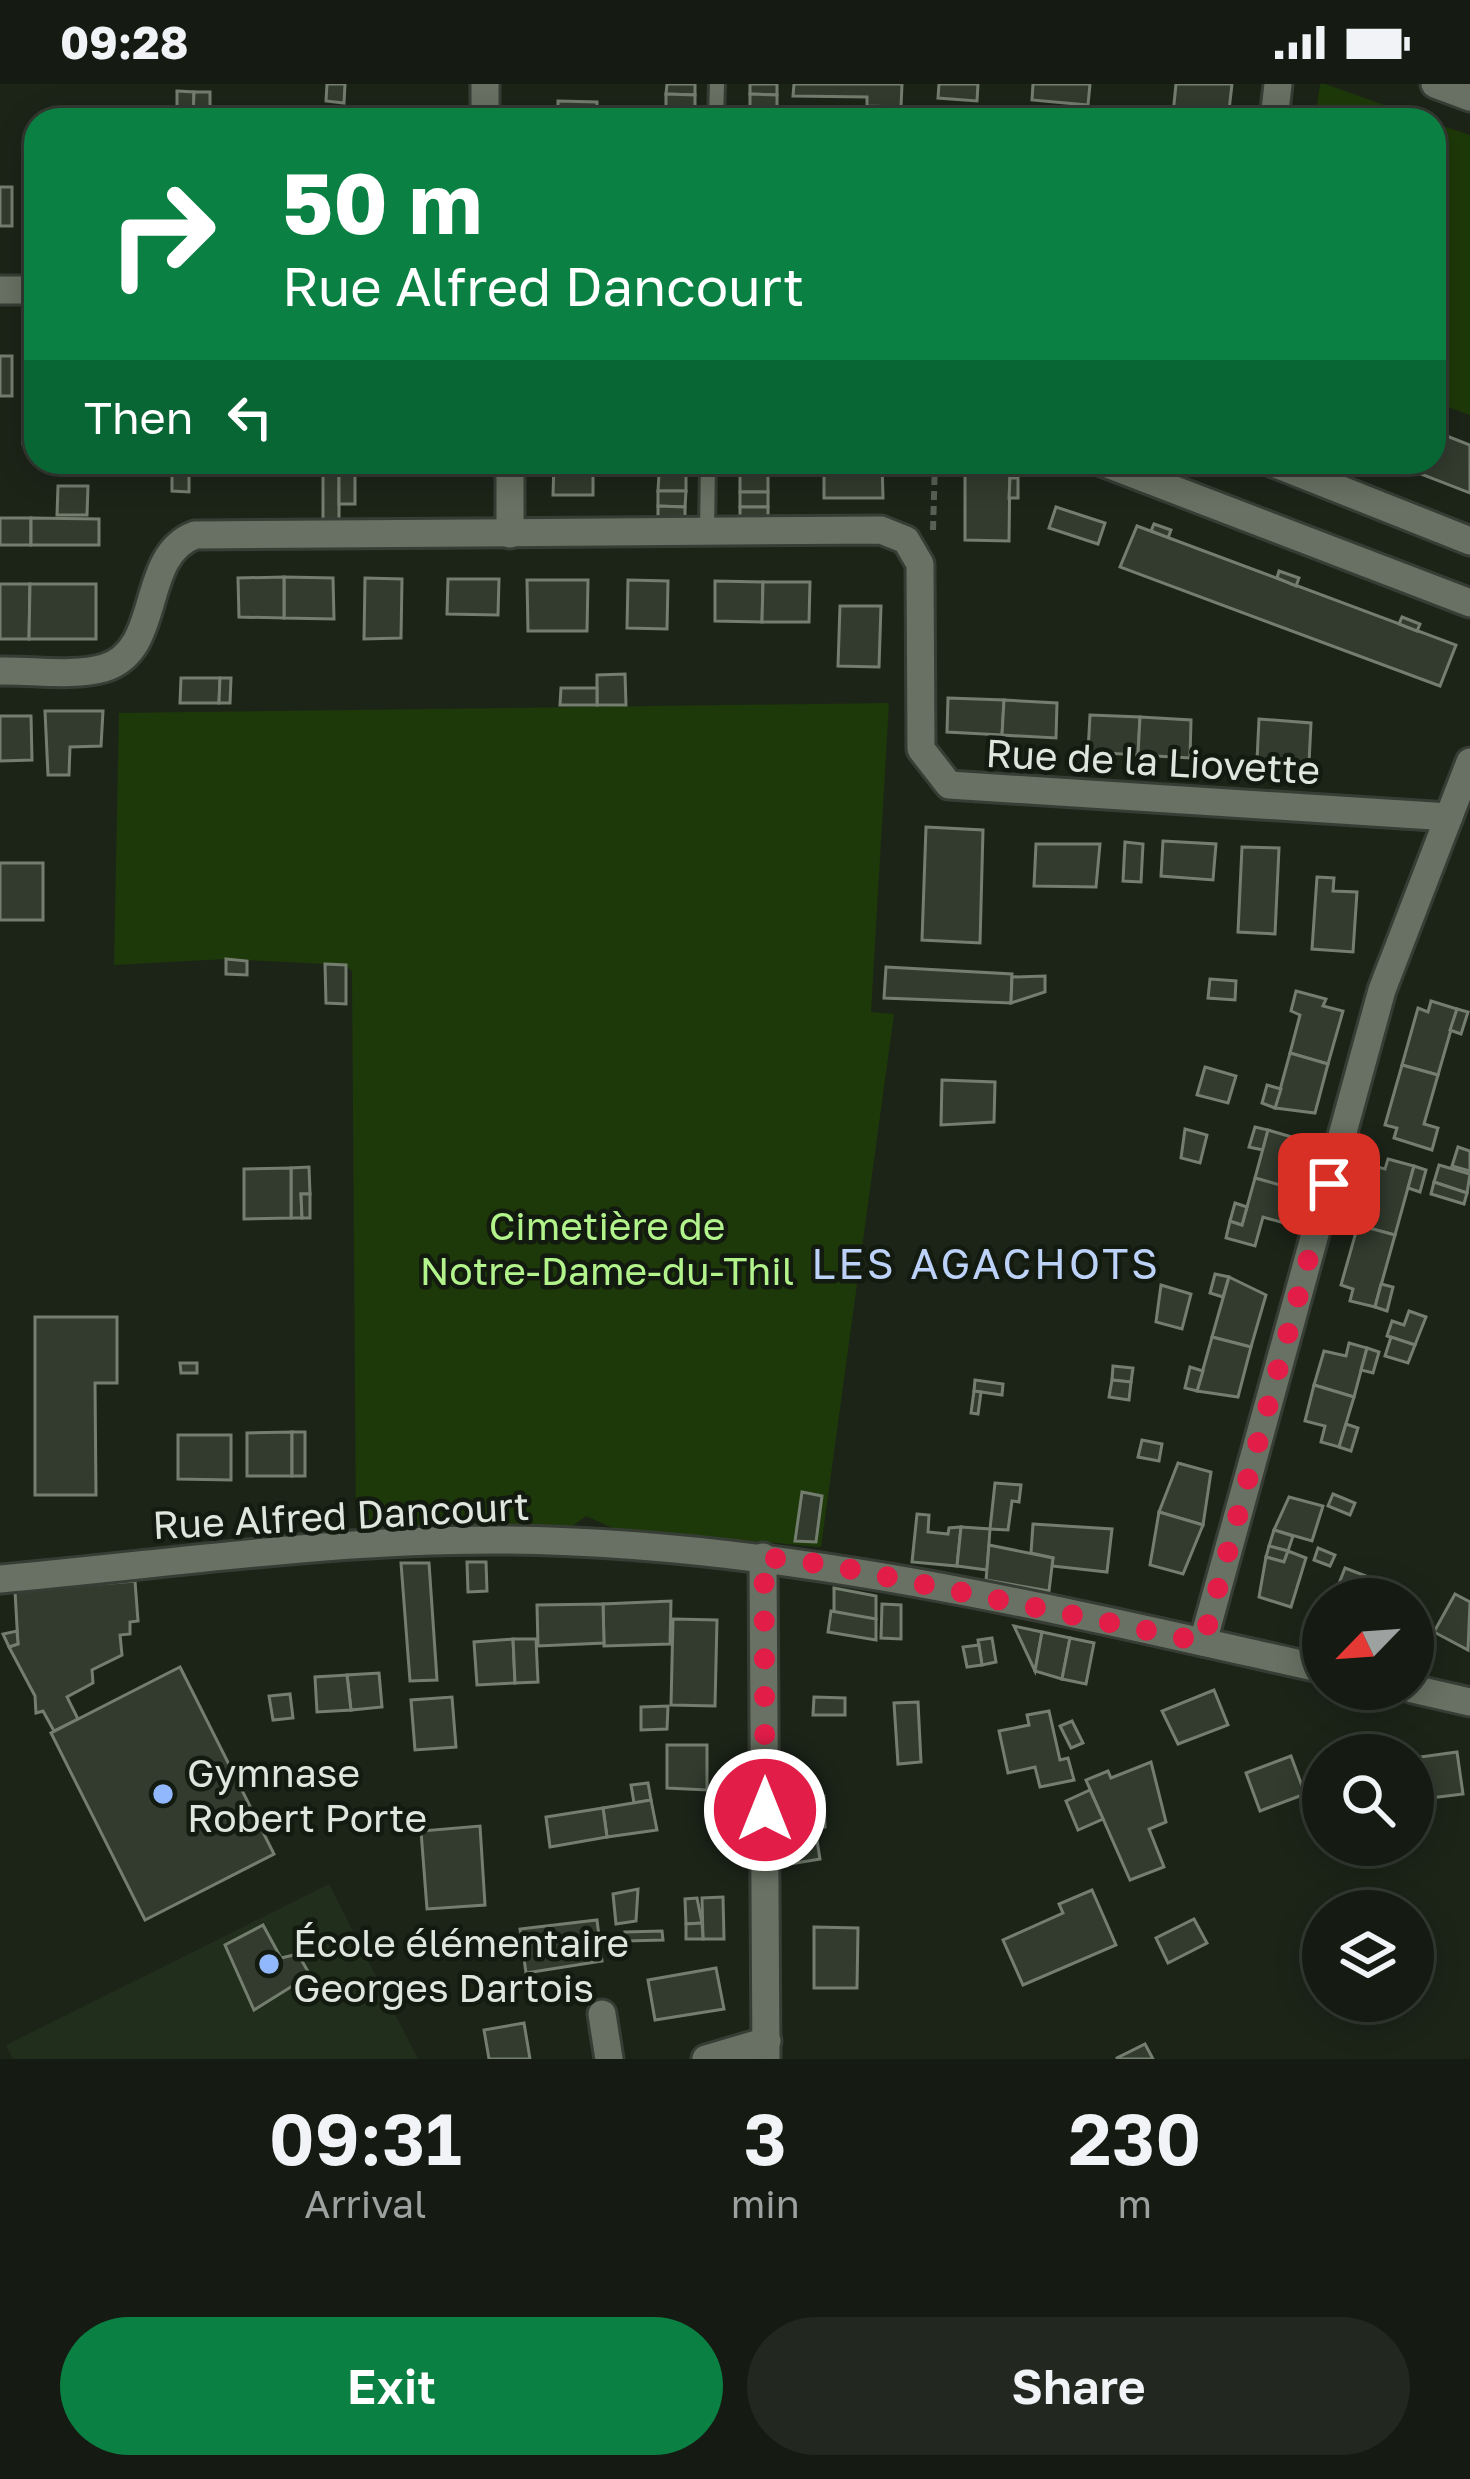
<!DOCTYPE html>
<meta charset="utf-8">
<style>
:root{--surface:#151b12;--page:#222820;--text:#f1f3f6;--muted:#9da19f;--line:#343932;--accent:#0b8043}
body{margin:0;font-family:"Golos Text",sans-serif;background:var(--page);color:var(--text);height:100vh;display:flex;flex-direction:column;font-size:45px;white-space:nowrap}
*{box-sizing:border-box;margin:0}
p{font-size:39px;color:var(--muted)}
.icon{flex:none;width:66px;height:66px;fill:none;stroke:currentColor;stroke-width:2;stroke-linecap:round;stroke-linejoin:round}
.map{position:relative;height:1975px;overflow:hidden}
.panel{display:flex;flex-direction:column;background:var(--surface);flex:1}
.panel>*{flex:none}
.banner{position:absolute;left:24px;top:24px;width:1422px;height:366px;border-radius:36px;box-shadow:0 6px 30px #0003,0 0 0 3px var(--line);background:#0b8043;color:#fff;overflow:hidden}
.needle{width:78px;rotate:245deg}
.tools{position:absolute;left:1302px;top:1494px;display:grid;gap:24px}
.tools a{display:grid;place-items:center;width:132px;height:132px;border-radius:50%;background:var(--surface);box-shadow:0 6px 30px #0003,0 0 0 3px var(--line);font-size:60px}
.pin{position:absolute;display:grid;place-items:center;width:102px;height:102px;color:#fff;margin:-51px;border-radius:24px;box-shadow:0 6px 18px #0006}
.me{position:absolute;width:132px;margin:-66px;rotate:0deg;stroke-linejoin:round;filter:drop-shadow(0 0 9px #0008)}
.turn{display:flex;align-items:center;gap:42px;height:252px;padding:0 60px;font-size:54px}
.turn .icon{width:156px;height:156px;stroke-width:2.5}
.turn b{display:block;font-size:84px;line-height:102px}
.then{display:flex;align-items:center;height:114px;padding:0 60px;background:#0003;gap:24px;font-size:45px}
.eta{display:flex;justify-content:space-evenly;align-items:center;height:204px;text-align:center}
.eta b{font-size:72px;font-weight:600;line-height:84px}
.action{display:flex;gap:24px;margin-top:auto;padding:24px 60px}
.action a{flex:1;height:138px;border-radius:72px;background:var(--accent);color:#fff;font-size:48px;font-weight:600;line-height:138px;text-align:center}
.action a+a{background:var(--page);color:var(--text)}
.status{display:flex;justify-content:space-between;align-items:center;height:84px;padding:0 60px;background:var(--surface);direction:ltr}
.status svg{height:33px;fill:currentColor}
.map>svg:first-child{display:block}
.built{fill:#222e1c}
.green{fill:#1e3909}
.building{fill:#323b2e;stroke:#747e6f;stroke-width:3}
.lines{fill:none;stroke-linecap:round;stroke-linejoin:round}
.service-casing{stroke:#373d34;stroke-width:20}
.minor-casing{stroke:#373d34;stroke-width:33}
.path{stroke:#585f54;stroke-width:6;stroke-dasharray:9 6;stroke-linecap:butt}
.service{stroke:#687163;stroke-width:14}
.minor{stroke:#687163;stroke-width:27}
.route{stroke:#e11d48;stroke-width:21;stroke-dasharray:0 37.8}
.poi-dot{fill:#91b8fd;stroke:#131a0f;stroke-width:4.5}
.labels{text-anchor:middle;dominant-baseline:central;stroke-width:9;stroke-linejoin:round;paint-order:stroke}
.street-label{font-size:39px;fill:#e0e6dd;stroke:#131a0f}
.park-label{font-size:39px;fill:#b2f38c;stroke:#131a0f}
.poi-label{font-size:39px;fill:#e0e6dd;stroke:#131a0f;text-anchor:start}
.neighbourhood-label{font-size:42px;letter-spacing:3px;fill:#bcd2f9;stroke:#131a0f}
</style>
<div class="status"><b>09:28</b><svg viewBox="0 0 49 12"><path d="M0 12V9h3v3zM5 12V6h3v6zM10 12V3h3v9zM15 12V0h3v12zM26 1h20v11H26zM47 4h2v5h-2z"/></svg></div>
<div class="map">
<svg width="1470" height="1975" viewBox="0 0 1470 1975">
<rect width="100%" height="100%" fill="#1c2418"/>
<!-- built -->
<path class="built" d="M329,1800L418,1975H13L6,1961Z"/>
<!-- green -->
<g class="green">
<path d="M1320,0H1325L1427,36H1315Z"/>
<path d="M1434,39L1470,51V331L1434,318Z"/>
<path d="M889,619L871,928L894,930L821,1463L615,1445L586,1432L566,1447L356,1446L352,887L345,881L226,875L114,881L119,629Z"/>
</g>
<!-- building -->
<g class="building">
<path d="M327,0H345L344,19L326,17Z"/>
<path d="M667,0H695V11L666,10Z"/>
<path d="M750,0H777V11L750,10Z"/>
<path d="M794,0H902L901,23L867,22V13L793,12Z"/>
<path d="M939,0H978L977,17L938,14Z"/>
<path d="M1033,0H1090L1088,21L1032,16Z"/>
<path d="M1176,0H1232L1228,35L1173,30Z"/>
<path d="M177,7L194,8L193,36H177Z"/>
<path d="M194,8H210V36H193Z"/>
<path d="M666,10L695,11V27H666Z"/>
<path d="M750,10L777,11V29L750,28Z"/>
<path d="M558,17L597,18V36H558Z"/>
<path d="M666,27H695L694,36H666Z"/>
<path d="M750,28L777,29V36H749Z"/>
<path d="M27,57H36V86L26,85Z"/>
<rect x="0" y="103" width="12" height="39"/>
<rect x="0" y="272" width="12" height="40"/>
<rect x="23" y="331" width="13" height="29"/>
<path d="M1434,347L1470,361V409L1390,378H1434Z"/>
<path d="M172,378H189V408L172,407Z"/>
<path d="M323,378H339V436L323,437Z"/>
<rect x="339" y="378" width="16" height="42"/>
<path d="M554,378H593V411H553Z"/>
<rect x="659" y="378" width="27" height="12"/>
<path d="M740,378H769L768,391H740Z"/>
<path d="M824,378H882L883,414H824Z"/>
<path d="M965,378H1010L1009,457L965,456Z"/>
<path d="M659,390H686V407H658Z"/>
<rect x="740" y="391" width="28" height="17"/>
<path d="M1010,394H1018V414H1009Z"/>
<path d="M58,402H88L87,431H57Z"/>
<path d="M658,407H686L685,423L658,422Z"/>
<rect x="740" y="408" width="28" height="15"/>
<path d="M658,422L685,423V440L658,439Z"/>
<rect x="740" y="423" width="28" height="17"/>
<path d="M1056,423L1105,439L1098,460L1049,444Z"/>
<rect x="0" y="434" width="31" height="27"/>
<path d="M31,434L99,435V461H31Z"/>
<path d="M1154,440L1171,446L1168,454L1151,447Z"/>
<path d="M1137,442L1456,561L1440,602L1120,483Z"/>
<path d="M1279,487L1299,494L1296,502L1277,494Z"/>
<path d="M284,493L333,494L334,535L284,534Z"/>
<path d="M284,493V534L239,533L238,494Z"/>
<path d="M365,494L402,495L401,554L364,555Z"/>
<path d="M448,495H499L498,531L447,530Z"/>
<path d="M527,496H588L587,547H528Z"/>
<path d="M628,496L668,497L667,545L627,544Z"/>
<path d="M715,497L763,498L762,538L715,537Z"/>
<path d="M763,498H810L809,538H762Z"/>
<path d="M0,500H30L29,555H0Z"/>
<path d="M30,500H96V555H29Z"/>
<path d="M840,522H881L879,583L838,582Z"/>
<path d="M1402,533L1420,540L1417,547L1399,540Z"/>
<path d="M625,590L626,621H597V591Z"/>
<path d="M181,594H220L219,619H180Z"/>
<path d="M220,594H231L230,619H219Z"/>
<path d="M561,604H597V621H560Z"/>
<path d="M948,614L1004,616L1002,651L947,648Z"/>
<path d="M1004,616L1057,619L1056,654L1002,651Z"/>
<path d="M45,627H103L101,662L70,663L69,691H48Z"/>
<path d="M1090,631L1140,633L1138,671L1088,668Z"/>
<path d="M0,632H31L32,676L0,677Z"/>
<path d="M1140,633L1191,636L1190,674L1138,671Z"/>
<path d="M1259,635L1311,639L1309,679L1257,676Z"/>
<path d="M926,743L983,746L980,859L922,856Z"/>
<path d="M1163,757L1216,760L1213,796L1161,792Z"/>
<path d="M1125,758L1143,760L1141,798L1123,797Z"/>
<path d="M1036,760H1100L1096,803L1034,802Z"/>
<path d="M1242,763L1279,764L1275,850L1238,848Z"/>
<rect x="0" y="779" width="43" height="57"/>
<path d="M1317,793L1334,794L1333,807L1357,808L1353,868L1312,865Z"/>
<path d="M226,875L247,877V891L226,890Z"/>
<path d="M325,880L346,881V920L326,919Z"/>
<path d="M886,883L1012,890L1011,919L884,914Z"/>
<path d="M1045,892V908L1011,919L1012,893Z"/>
<path d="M1210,895L1236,897L1235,916L1208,914Z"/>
<path d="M1296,907L1326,915L1323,922L1343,927L1328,980L1290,969L1300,931L1291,927Z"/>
<path d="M1431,917L1457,925L1438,991L1402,981L1418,924L1428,928Z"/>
<path d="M1457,925L1468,928L1461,950L1450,946Z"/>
<path d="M1290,969L1328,980L1315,1029L1275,1024Z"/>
<path d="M1402,981L1438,991L1424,1040L1438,1044L1432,1066L1394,1054L1397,1044L1385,1041Z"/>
<path d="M1205,983L1236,992L1228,1019L1197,1011Z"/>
<path d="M942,996L995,998L994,1038L941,1041Z"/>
<path d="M1267,1001L1281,1005L1275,1024L1262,1019Z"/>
<path d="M1255,1043L1268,1046L1263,1066L1249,1063Z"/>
<path d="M1185,1045L1207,1051L1200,1079L1181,1074Z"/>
<path d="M1268,1046L1292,1053L1288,1066L1304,1071L1294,1105L1255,1094Z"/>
<path d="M1458,1063L1470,1067V1087L1452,1082Z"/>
<path d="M1388,1075L1414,1082L1395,1151L1358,1141L1374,1082L1385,1085Z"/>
<path d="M1439,1081L1470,1090L1467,1109L1434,1098Z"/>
<path d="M1414,1082L1426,1086L1420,1108L1408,1104Z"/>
<path d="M309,1083L310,1110H301L302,1134H291V1084Z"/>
<path d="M291,1084V1134L244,1135V1085Z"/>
<path d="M1255,1094L1294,1105L1284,1139L1263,1133L1255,1162L1226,1154L1230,1137L1242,1141Z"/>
<path d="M1434,1098L1467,1109L1464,1120L1431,1110Z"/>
<path d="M301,1110H310V1134H302Z"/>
<path d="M1235,1119L1247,1123L1242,1141L1230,1137Z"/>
<path d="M1358,1141L1395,1151L1375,1223L1350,1217L1353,1205L1341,1201Z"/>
<path d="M1215,1190L1229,1193L1223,1213L1210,1209Z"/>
<path d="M1229,1193L1266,1211L1251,1263L1212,1253Z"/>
<path d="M1381,1200L1393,1203L1387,1227L1375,1223Z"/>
<path d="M1161,1201L1191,1210L1182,1245L1156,1238Z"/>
<path d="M1409,1227L1426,1233L1415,1261L1387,1252L1392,1237L1404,1241Z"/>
<path d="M35,1233H117V1299H95L96,1411H35Z"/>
<path d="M1212,1253L1251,1263L1238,1313L1197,1307Z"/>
<path d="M1391,1253L1415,1261L1408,1279L1385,1272Z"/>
<path d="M1349,1259L1367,1264L1354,1313L1314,1301L1324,1267L1346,1272Z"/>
<path d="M1367,1264L1379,1268L1373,1289L1361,1286Z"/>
<path d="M180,1279H197V1289H181Z"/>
<path d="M1113,1282L1133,1284L1131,1298L1112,1296Z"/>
<path d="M1190,1283L1203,1287L1197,1307L1185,1304Z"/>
<path d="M975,1296L1003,1300L1002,1311L974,1307Z"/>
<path d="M1112,1296L1131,1298L1129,1316L1109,1313Z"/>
<path d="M1314,1301L1354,1313L1339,1363L1321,1358L1325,1342L1305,1337Z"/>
<path d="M974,1307L981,1308L978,1330L971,1329Z"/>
<path d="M1346,1340L1358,1344L1351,1367L1339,1363Z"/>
<path d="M292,1348V1392H247V1349Z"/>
<rect x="292" y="1348" width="13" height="44"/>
<path d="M178,1351H231V1396L178,1395Z"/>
<path d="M1142,1356L1162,1360L1159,1377L1138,1373Z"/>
<path d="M1178,1379L1211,1388L1203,1441L1159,1428Z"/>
<path d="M995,1399L1021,1401L1019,1418L1012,1417L1008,1446L990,1445Z"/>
<path d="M802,1408L822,1412L816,1458L795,1457Z"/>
<path d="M1333,1410L1355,1419L1350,1431L1328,1422Z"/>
<path d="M1289,1413L1323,1422L1312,1457L1274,1446Z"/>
<path d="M1159,1428L1203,1441L1183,1490L1150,1481Z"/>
<path d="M917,1430L929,1431L928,1448L948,1450L949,1444L961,1443L957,1482L912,1478Z"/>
<path d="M1033,1440L1112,1445L1107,1488L1052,1482L1053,1474L1031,1469Z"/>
<path d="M961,1443L990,1445L987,1486L957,1482Z"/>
<path d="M1274,1446L1293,1452L1288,1467L1269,1462Z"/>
<path d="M989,1461L1053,1474L1049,1507L986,1496Z"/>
<path d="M1269,1462L1288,1467L1284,1478L1266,1473Z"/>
<path d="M1318,1464L1335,1471L1330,1482L1314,1476Z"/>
<path d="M1288,1467L1306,1474L1291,1523L1259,1513L1266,1473L1284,1478Z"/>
<path d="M467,1478H486L487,1507L468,1508Z"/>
<path d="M401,1479H429L437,1596L410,1597Z"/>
<path d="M1345,1484L1387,1500L1381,1515H1333Z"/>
<path d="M135,1497L138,1537L130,1538V1550L120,1551L122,1571L92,1586L93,1599L67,1613L78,1635L54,1647L43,1627L36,1629L35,1612L9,1563L18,1560L15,1507Z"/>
<path d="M834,1504L876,1512V1535L834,1530Z"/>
<path d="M1455,1510L1470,1518L1468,1566L1434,1548Z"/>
<path d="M671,1517L670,1560L604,1562L603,1520Z"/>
<path d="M603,1520L604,1559L538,1562L537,1521Z"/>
<path d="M882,1520L901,1521V1555L881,1554Z"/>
<path d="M831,1527L876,1535V1556L828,1548Z"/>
<path d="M673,1535L717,1536L715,1622L671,1621Z"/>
<path d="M1014,1542L1042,1548L1035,1587Z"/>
<path d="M17,1547L18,1560L9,1563L3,1550Z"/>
<path d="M1042,1548L1070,1554L1062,1595L1035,1587Z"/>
<path d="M992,1554L996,1578L982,1581L978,1556Z"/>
<path d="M1070,1554L1094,1559L1086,1600L1062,1595Z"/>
<path d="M513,1555L515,1599L477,1601L474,1558Z"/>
<path d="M513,1555H536L538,1598L515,1599Z"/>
<path d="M979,1561L982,1581L967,1583L963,1563Z"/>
<path d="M180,1583L274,1770L145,1836L51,1649Z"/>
<path d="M379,1589L382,1623L351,1626L347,1591Z"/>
<path d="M347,1591L351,1626L317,1628L315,1593Z"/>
<path d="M1214,1606L1228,1641L1178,1660L1162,1627Z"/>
<path d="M290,1610L293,1634L273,1636L269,1612Z"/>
<path d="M452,1613L456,1663L415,1666L411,1616Z"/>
<path d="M814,1613L845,1614V1631H813Z"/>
<path d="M918,1618L921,1678L898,1680L894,1619Z"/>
<path d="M668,1622L667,1645L641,1646V1623Z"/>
<path d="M1049,1627L1060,1676L1068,1674L1074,1696L1040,1703L1035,1683L1008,1689L999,1647L1029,1641L1027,1631Z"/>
<path d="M1072,1637L1083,1659L1071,1664L1060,1642Z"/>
<path d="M667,1661H707V1706L667,1704Z"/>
<path d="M1457,1668L1463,1710L1414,1716L1413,1674Z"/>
<path d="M1291,1672L1305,1710L1260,1727L1246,1689Z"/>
<path d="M1151,1678L1166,1738L1149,1745L1164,1783L1130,1796L1086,1696L1108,1687L1111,1694Z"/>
<path d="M648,1699L651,1716L634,1719L631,1701Z"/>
<path d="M1090,1706L1103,1735L1078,1746L1066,1717Z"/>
<path d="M824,1712L825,1743L801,1746L802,1714Z"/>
<path d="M651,1716L657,1746L607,1753L603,1724Z"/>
<path d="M603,1724L607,1753L550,1763L546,1733Z"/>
<path d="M480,1742L485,1821L427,1825L421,1747Z"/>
<path d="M815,1744L820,1775L790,1780L787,1747Z"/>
<path d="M638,1805L636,1837L616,1840L613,1810Z"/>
<path d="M1092,1806L1116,1861L1023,1901L1003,1856L1063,1829L1059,1820Z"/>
<path d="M723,1813L724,1855H703L702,1814Z"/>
<path d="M697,1814L702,1839L686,1840L685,1815Z"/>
<path d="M1194,1835L1207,1859L1168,1879L1156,1854Z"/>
<path d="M597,1836L602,1877L526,1889L520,1845Z"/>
<path d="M702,1839L703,1855H686V1840Z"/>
<path d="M263,1841L281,1874L298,1870L310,1891L254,1926L225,1861Z"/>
<path d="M814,1843L858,1844L857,1904H814Z"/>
<path d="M662,1847L663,1856L626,1857L625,1848Z"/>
<path d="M716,1884L724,1925L655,1936L648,1896Z"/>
<path d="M524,1939L530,1975H489L484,1946Z"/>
<path d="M1145,1960L1153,1975H1117V1974Z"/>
</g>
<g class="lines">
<defs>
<g id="service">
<path d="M716,36L717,0"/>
<path d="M707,447L708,378"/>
</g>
<g id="minor">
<path d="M1435,0L1470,13"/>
<path d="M485,36V0"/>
<path d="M1274,36L1278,0"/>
<path d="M0,206H36"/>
<path d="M1102,378L1470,519"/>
<path d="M1271,378L1470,457"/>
<path d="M510,450V378"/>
<path d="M0,587C32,586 73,593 104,584C164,566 138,472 195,451L881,446L906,456L920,480L921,665L949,701L1449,733"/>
<path d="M763,1473L766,1975"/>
<path d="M0,1495C168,1480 339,1454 508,1456C785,1459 1054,1525 1323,1585"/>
<path d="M1203,1558L1382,906L1470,678"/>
<path d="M1413,1605L1470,1618"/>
<path d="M602,1930L609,1975"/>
<path d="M706,1975L767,1957"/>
</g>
</defs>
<!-- service casing -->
<use href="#service" class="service-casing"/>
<!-- minor casing -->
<use href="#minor" class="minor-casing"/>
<!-- path -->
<path class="path" d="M933,446L935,378"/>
<!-- service -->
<use href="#service" class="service"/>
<!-- minor -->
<use href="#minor" class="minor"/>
</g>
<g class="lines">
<!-- route -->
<path class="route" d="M765,1726L764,1473L830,1481L1203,1558L1329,1100"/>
</g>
<!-- markers -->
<g class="poi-dot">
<circle cx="163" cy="1710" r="12"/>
<circle cx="269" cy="1880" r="12"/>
</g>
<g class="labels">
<!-- street labels -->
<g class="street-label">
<text transform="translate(1153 677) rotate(3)">Rue de la Liovette</text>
<text transform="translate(341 1431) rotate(-3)">Rue Alfred Dancourt</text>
</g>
<!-- park labels -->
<g class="park-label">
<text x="607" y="1141">Cimetière de<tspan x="607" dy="45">Notre-Dame-du-Thil</tspan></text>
</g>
<!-- poi labels -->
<g class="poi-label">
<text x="187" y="1688">Gymnase<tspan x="187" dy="45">Robert Porte</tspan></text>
<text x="293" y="1858">École élémentaire<tspan x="293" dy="45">Georges Dartois</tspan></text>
</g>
<!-- neighbourhood labels -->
<g class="neighbourhood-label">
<text x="986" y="1179">LES AGACHOTS</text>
</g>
</g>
</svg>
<div class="tools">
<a><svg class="needle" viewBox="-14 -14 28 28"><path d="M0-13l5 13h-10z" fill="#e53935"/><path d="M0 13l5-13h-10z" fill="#9da19f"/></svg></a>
<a><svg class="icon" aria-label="search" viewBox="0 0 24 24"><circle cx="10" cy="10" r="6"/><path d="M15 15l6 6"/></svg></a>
<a><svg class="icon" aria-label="layers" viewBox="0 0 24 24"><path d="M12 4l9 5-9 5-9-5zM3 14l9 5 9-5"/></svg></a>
</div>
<div class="pin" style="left:1329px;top:1100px;background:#d93025"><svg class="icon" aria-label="arrive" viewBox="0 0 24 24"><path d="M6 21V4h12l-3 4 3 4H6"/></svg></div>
<svg class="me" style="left:765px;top:1726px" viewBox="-20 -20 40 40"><circle r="17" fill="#e11d48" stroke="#fff" stroke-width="3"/><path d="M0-11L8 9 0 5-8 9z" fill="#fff"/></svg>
<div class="banner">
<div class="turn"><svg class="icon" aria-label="right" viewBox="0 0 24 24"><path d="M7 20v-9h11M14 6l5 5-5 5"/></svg><div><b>50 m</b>Rue Alfred Dancourt</div></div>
<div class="then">Then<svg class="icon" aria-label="left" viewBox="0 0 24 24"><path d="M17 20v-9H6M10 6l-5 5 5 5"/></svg></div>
</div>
</div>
<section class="panel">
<div class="eta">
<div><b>09:31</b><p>Arrival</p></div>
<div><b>3</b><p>min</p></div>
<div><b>230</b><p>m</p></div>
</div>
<div class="action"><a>Exit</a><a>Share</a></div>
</section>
